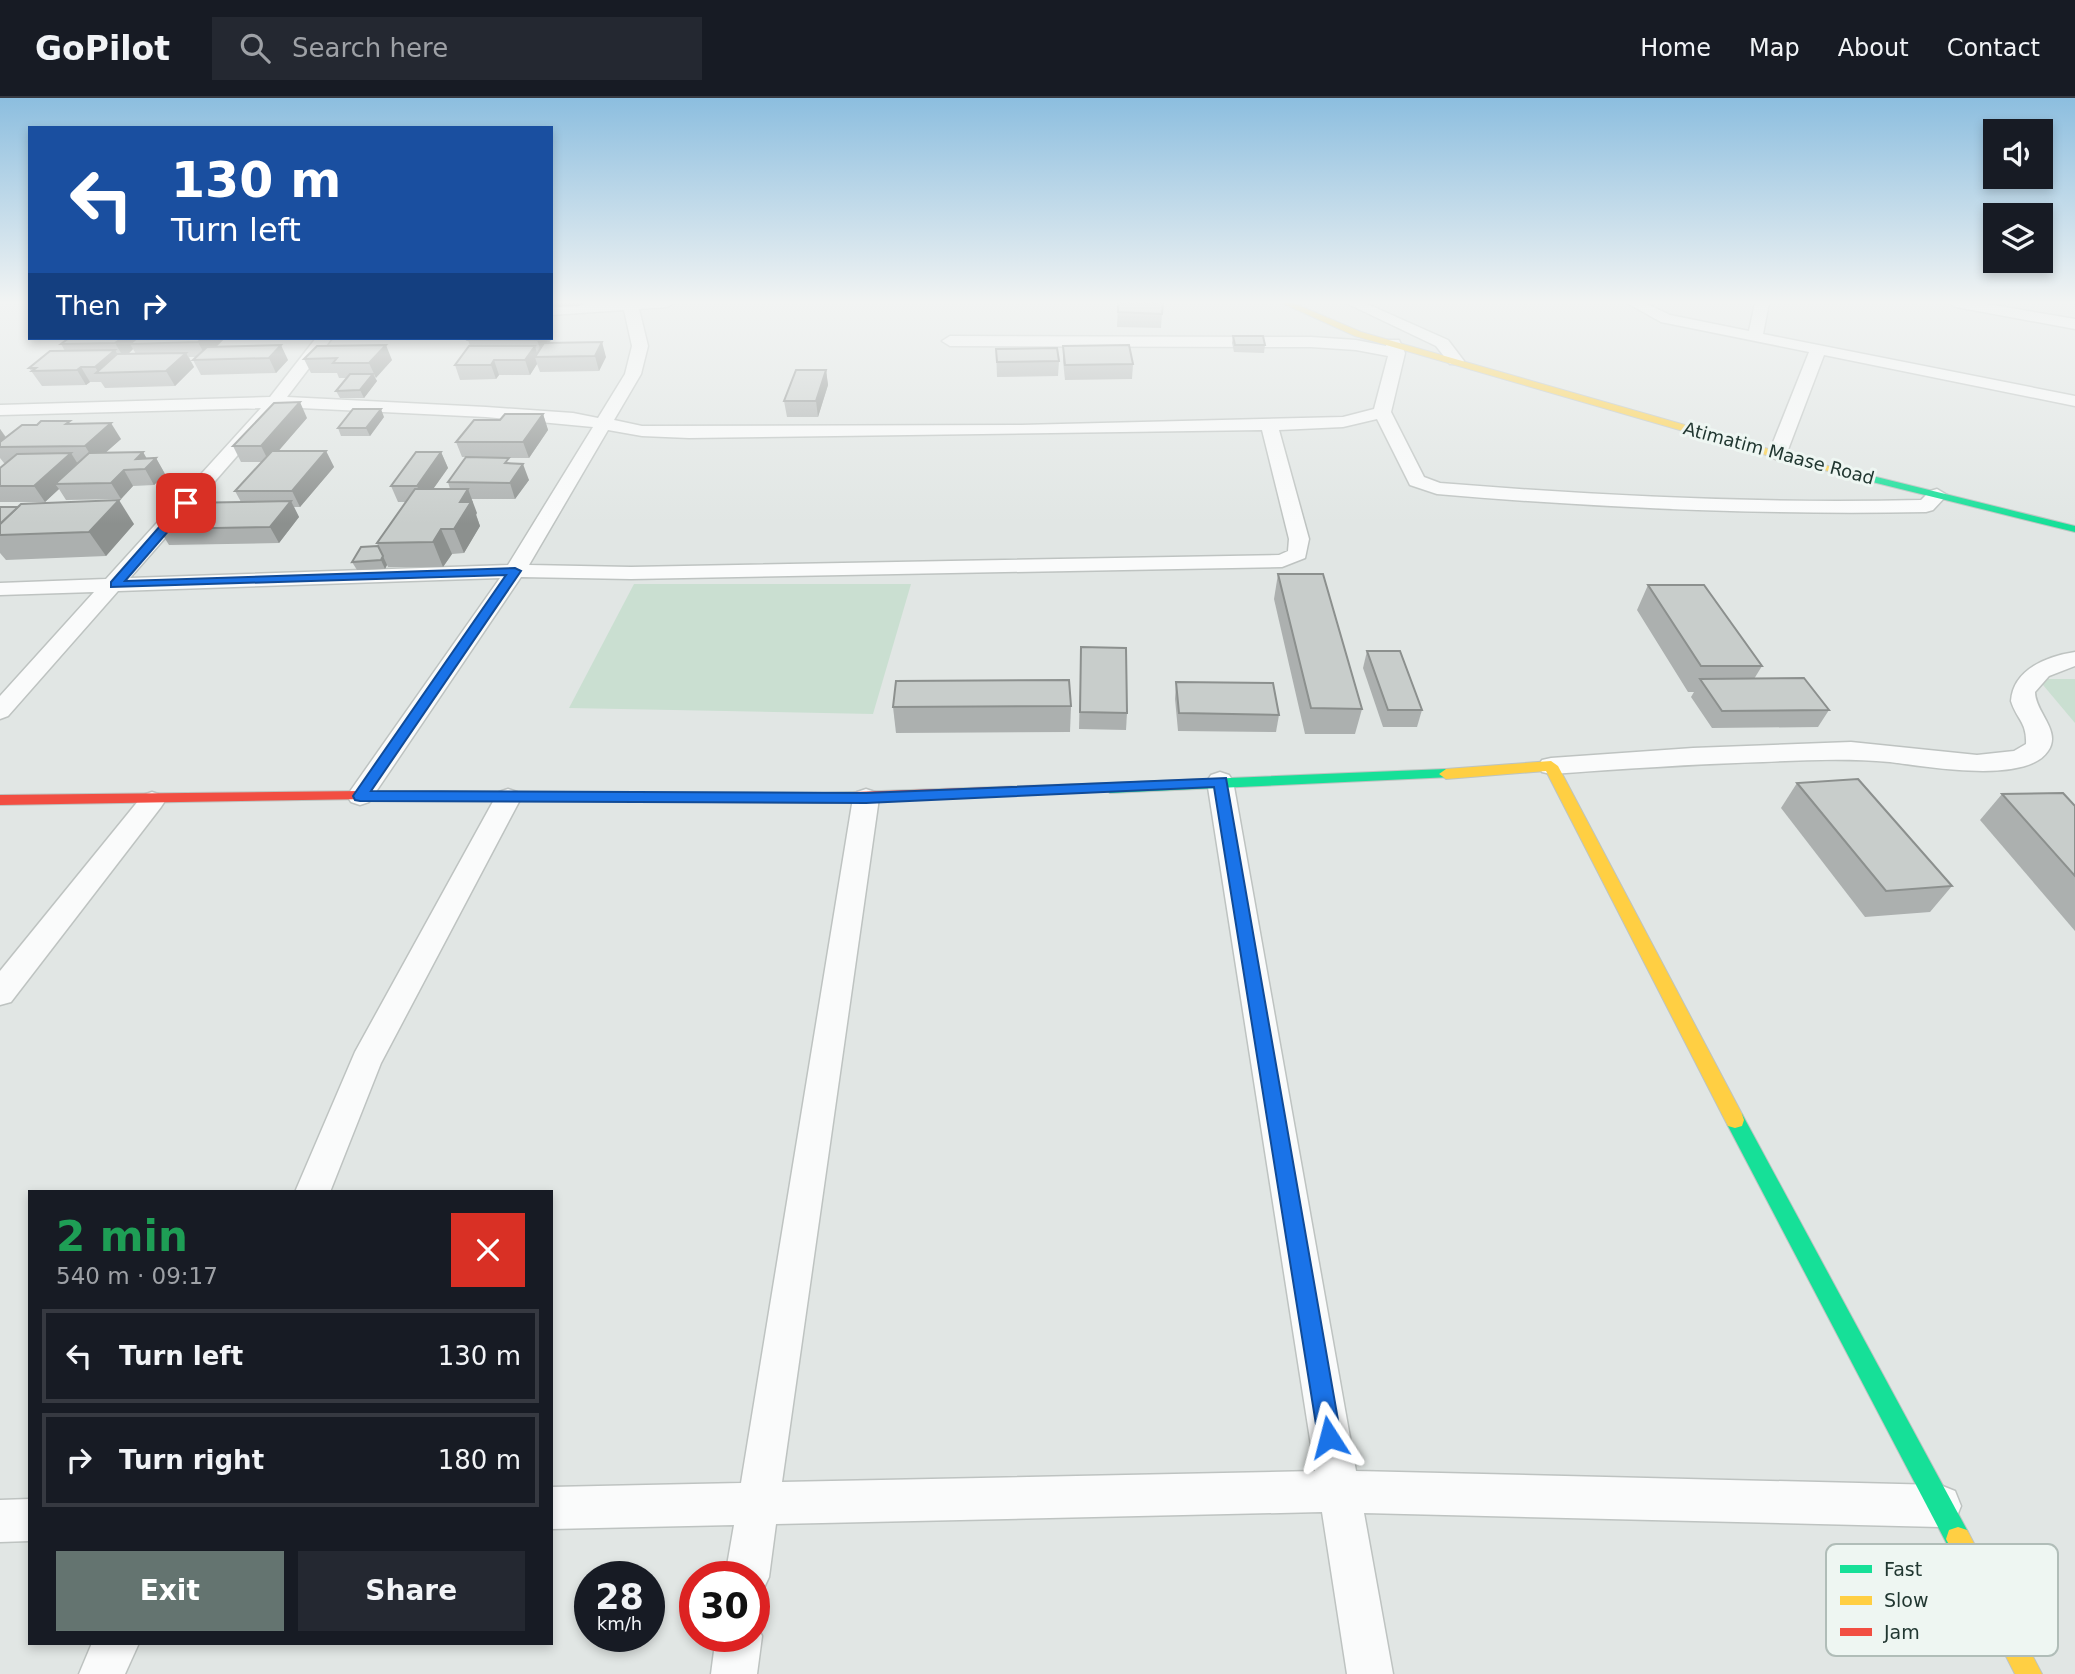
<!DOCTYPE html>
<meta charset="utf-8">
<style>
:root{--surface:#171b24;--page:#242831;--text:#f1f3f6;--muted:#9ea1a6;--line:#363941;--accent:#647470}
body{margin:0;font-family:"DejaVu Sans",sans-serif;background:var(--page);color:var(--text);height:100vh;display:flex;flex-direction:column;font-size:26px;white-space:nowrap}
*{box-sizing:border-box;margin:0}
p{font-size:23px;color:var(--muted)}
.icon{flex:none;width:38px;height:38px;fill:none;stroke:currentColor;stroke-width:2;stroke-linecap:round;stroke-linejoin:round}
.map{position:relative;flex:1;overflow:hidden}
.sheet{position:absolute;left:28px;top:1092px;width:525px;height:455px;display:flex;flex-direction:column;background:var(--surface);border-radius:0px;box-shadow:0 4px 10px #0003}
.sheet>*{flex:none}
.banner{position:absolute;left:28px;top:28px;width:525px;height:214px;border-radius:0px;box-shadow:0 4px 10px #0003;background:#1a4fa0;color:#fff;overflow:hidden}
.fabs{position:absolute;left:1983px;top:21px;display:grid;gap:14px}
.fabs a{display:grid;place-items:center;width:70px;height:70px;border-radius:0px;background:var(--surface);box-shadow:0 4px 10px #0003;font-size:35px}
.speed{position:absolute;left:574px;top:1463px;display:flex;gap:14px;font-size:35px;font-weight:700;text-align:center}
.speed>*{display:grid;place-content:center;width:91px;height:91px;border-radius:50%;background:var(--surface);box-shadow:0 4px 10px #0003;line-height:1}
.speed small{font-size:18px;font-weight:400}
.speed .limit{border:10px solid #d22;background:#fff;color:#111}
.pin{position:absolute;display:grid;place-items:center;width:60px;height:60px;color:#fff;margin:-30px;border-radius:14px;box-shadow:0 4px 10px #0006}
.me{position:absolute;width:77px;margin:-38px;rotate:351deg;stroke-linejoin:round;filter:drop-shadow(0 0 5px #0008)}
.turn{display:flex;align-items:center;gap:24px;height:147px;padding:0 28px;font-size:32px}
.turn .icon{width:91px;height:91px;stroke-width:2.5}
.turn b{display:block;font-size:49px;line-height:60px}
.then{display:flex;align-items:center;height:66px;padding:0 28px;background:#0003;gap:14px;font-size:26px}
.round{display:grid;place-items:center;flex:none;width:74px;height:74px;border-radius:0px;background:var(--page)}
.headline{display:flex;align-items:center;justify-content:space-between;height:119px;padding:0 28px}
h1{font-size:42px;font-weight:700;line-height:52px;color:#1e9e55}
.action{display:flex;gap:14px;margin-top:auto;padding:14px 28px}
.action a{flex:1;height:80px;border-radius:0px;background:var(--accent);color:#fff;font-size:28px;font-weight:700;line-height:80px;text-align:center}
.action a+a{background:var(--page);color:var(--text)}
ul{padding:0;list-style:none}
li{display:flex;align-items:center;gap:21px;height:94px;margin:0 14px 10px;padding:0 14px;border:4px solid var(--line);border-radius:0px}
li div{flex:1}
li b{display:block;font-size:26px}
li em{font-style:normal}
header{display:flex;align-items:center;gap:42px;box-sizing:border-box;height:98px;padding:0 35px;background:var(--surface);border-bottom:2px solid var(--line)}
header strong{font-size:33px}
nav{display:flex;gap:38px;margin-inline-start:auto;font-size:24px}
.search{width:490px;height:63px;background:var(--page);display:flex;align-items:center;gap:18px;box-sizing:border-box;padding:0 24px;border-radius:0px;color:var(--muted);font-size:26px}
.map>svg:first-child{display:block}
.green{fill:#cadfd1}
.lines{fill:none;stroke-linecap:round;stroke-linejoin:round}
.street-casing{stroke:#bec3c1;stroke-width:3}
.fast-casing{stroke:#bdc4c1;stroke-width:2}
.slow-casing{stroke:#bdc4c1;stroke-width:2}
.jam-casing{stroke:#bdc4c1;stroke-width:2}
.street{fill:#fafbfb;fill-rule:evenodd}
.fast{fill:#16e098;fill-rule:evenodd}
.slow{fill:#ffcf43;fill-rule:evenodd}
.jam{fill:#f24e42;fill-rule:evenodd}
.wall{fill:#acb0af;fill-rule:evenodd}
.shaded-wall{fill:#8c908e}
.building{fill:#c8cdcb;stroke:#8c908e;stroke-width:2}
.route{fill:#1a73e8;stroke:#114b97;stroke-width:2}
.labels{text-anchor:middle;dominant-baseline:central;stroke-width:6;stroke-linejoin:round;paint-order:stroke}
.far-street-label{font-size:18px;fill:#213731;stroke:#eef6f2}
.key{fill:#eef6f2;stroke:#b0bdb8;stroke-width:2}
.key-label{font-size:19px;fill:#213731}
</style>
<header>
<strong>GoPilot</strong>
<div class="search"><svg class="icon" aria-label="search" viewBox="0 0 24 24"><circle cx="10" cy="10" r="6"/><path d="M15 15l6 6"/></svg>Search here</div>
<nav><a>Home</a><a>Map</a><a>About</a><a>Contact</a></nav>
</header>
<div class="map">
<svg width="2075" height="1576" viewBox="0 0 2075 1576">
<rect width="100%" height="100%" fill="#e1e6e4"/>
<!-- green -->
<g class="green">
<path d="M634,486H911L873,616L569,610Z"/>
<path d="M2038,581H2075V625Z"/>
</g>
<g class="lines">
<defs>
<g id="street">
<path d="M604,205H674L667,209L639,211L648,248L641,276L614,322L642,328L1021,327L1343,319L1374,311L1388,258L1356,252L1311,249L950,248L942,243L950,238L1311,239L1356,242L1386,248L1387,242H1399L1405,255L1391,314L1424,379L1440,385C1600,398 1760,406 1921,402L1930,393L1937,391L1947,397L1933,412L1926,414C1762,417 1600,410 1437,396L1410,387L1377,321L1343,329L1279,332L1309,441L1305,460L1282,469L631,481L521,479L369,704L360,707L351,704L347,698L351,692L500,480L118,493L8,618L0,621V598L94,494L0,497V485L106,481L261,310L0,317V307L270,299L316,240H332L287,299L486,309L573,315L598,320L625,276L632,248L624,212L551,217V209ZM280,309L486,319L593,329L508,467L130,480ZM608,332L642,338L689,340L1262,332L1289,441L1288,453L1279,457L631,469L529,467Z"/>
<path d="M1346,205H1365L1448,242L1464,263L1462,266H1450L1436,248Z"/>
<path d="M1627,205H1645L1670,217L1749,233L1755,205H1769L1763,236L2075,298V308L1824,257L1786,357L1777,362L1768,357L1809,254L1661,224Z"/>
<path d="M1949,205H1981L2075,221V231L1956,209Z"/>
<path d="M2075,554V568L2049,578L2035,594C2035,614 2062,633 2048,653C2026,687 1924,668 1890,664C1847,660 1805,662 1763,664C1692,666 1622,671 1551,676L1542,674L1538,668L1542,662L1551,660L1693,650L1851,644L1977,657L2014,653L2026,646C2027,624 2017,622 2011,603C2013,571 2048,558 2075,554Z"/>
<path d="M1220,674L1229,677L1233,683L1356,1373L1940,1387L1955,1393L1961,1408L1955,1423L1940,1429L1364,1415L1393,1576H1347L1322,1414L776,1426L769,1479L762,1494L754,1498V1479H725L734,1427L551,1431V1389L741,1385L853,700L857,694L866,691L875,694L879,700L782,1384L1315,1373L1207,683L1211,677Z"/>
<path d="M508,691L517,694L521,700L381,965L330,1094H295L355,954L495,700L499,694Z"/>
<path d="M152,694L161,697L165,703L161,709L11,904L0,907V873L143,697Z"/>
<path d="M30,1401V1443L0,1444V1402Z"/>
<path d="M754,1522L762,1538L757,1576H711L716,1538H754Z"/>
<path d="M92,1545H139L125,1576H79Z"/>
</g>
<g id="fast">
<path d="M1844,371L2075,428V434L1840,376V372Z"/>
<path d="M1446,671L1453,676L1451,679L1110,695L1103,690L1110,685Z"/>
<path d="M1735,1014L1742,1016L1967,1432L1970,1441L1967,1450L1958,1453L1949,1450L1728,1028L1726,1022L1728,1016Z"/>
</g>
<g id="slow">
<path d="M1282,205H1293L1361,234L1849,374L1844,377L1773,359L1355,238Z"/>
<path d="M1551,663L1558,668L1742,1016L1744,1022L1742,1028L1735,1030L1728,1028L1546,673L1446,681L1439,676L1446,671Z"/>
<path d="M363,693L824,695L831,700L824,705L358,701L356,698Z"/>
<path d="M1958,1429L1967,1432L2042,1576H2015L1946,1441L1949,1432Z"/>
</g>
<g id="jam">
<path d="M1110,685L1115,687L1117,690L1115,693L824,705L817,700L824,695Z"/>
<path d="M363,693L370,698L368,701L0,707V697Z"/>
</g>
</defs>
<!-- street casing -->
<use href="#street" class="street-casing"/>
<!-- fast casing -->
<use href="#fast" class="fast-casing"/>
<!-- slow casing -->
<use href="#slow" class="slow-casing"/>
<!-- jam casing -->
<use href="#jam" class="jam-casing"/>
<!-- street -->
<use href="#street" class="street"/>
<!-- fast -->
<use href="#fast" class="fast"/>
<!-- slow -->
<use href="#slow" class="slow"/>
<!-- jam -->
<use href="#jam" class="jam"/>
</g>
<!-- wall -->
<g class="wall">
<path d="M557,205H582L580,208L558,209Z"/>
<path d="M1118,205L1162,216L1161,230L1117,229Z"/>
<path d="M1233,238L1265,247L1264,255L1234,254L1232,245Z"/>
<path d="M225,240L216,249L288,262L276,275L201,277L193,262L196,259H189L194,269L175,288L105,290L101,284H90L86,287L42,288L29,270L65,253L61,246ZM133,251L136,256H128Z"/>
<path d="M468,242H551L549,245L606,259L599,273L540,274L537,266L530,277H499L496,281L460,282L455,267L470,248Z"/>
<path d="M317,248L392,262L375,280L377,283L364,300H340L336,293L347,280H339L337,275H311L304,261Z"/>
<path d="M1063,248L1133,266L1132,281L1065,282L1063,263Z"/>
<path d="M996,251L1059,263L1058,278L997,279Z"/>
<path d="M826,272L828,287L818,319H787L784,303Z"/>
<path d="M543,316L548,332L529,360H495L511,365L529,382L515,401H471L480,428L464,455L452,456L443,469H388L387,467L385,471L357,472L352,464L378,448L377,445L406,404H398L391,388L441,354L448,370L433,391H450L448,384L466,359H462L456,344L500,322Z"/>
<path d="M384,319L370,338H341L338,330Z"/>
<path d="M307,320L278,353H326L334,369L300,409H294L299,419L279,445L169,447L159,431L241,404L235,393L262,364H241L233,348Z"/>
<path d="M72,326L121,341L105,355L143,354L146,360H156L165,376L154,387L133,388L121,401L66,402L59,391L45,404H0V370L6,365H4L0,360V331L6,339Z"/>
<path d="M0,409L134,426L106,458L6,462L0,455Z"/>
<path d="M1278,476L1362,611L1355,636H1305L1274,501Z"/>
<path d="M1648,487L1762,568L1754,581L1829,612L1818,629L1712,630L1691,599L1694,594H1688L1637,512Z"/>
<path d="M1081,549L1127,615L1126,632L1079,631Z"/>
<path d="M1367,553L1422,612L1417,629H1383L1363,570Z"/>
<path d="M1176,584L1279,617L1276,634L1178,633L1175,601Z"/>
<path d="M1071,608L1070,634L896,635L893,609Z"/>
<path d="M1797,685L1952,788L1930,814L1865,819L1781,710Z"/>
<path d="M2002,696L2075,708V833L1980,722Z"/>
</g>
<!-- shaded-wall -->
<g class="shaded-wall">
<path d="M122,240H147L130,246L133,251L124,260L115,245Z"/>
<path d="M203,240H225L206,259L198,244Z"/>
<path d="M538,240H551V242L542,256L537,242Z"/>
<path d="M602,244L606,259L599,273L595,258Z"/>
<path d="M281,247L288,262L276,275L269,260Z"/>
<path d="M386,247L392,262L376,280L369,265Z"/>
<path d="M535,248L538,259H535L537,266L530,277L525,262Z"/>
<path d="M115,252L124,267L99,275L95,269Z"/>
<path d="M186,255L194,269L175,288L166,273Z"/>
<path d="M494,262L499,277L496,281L491,267Z"/>
<path d="M81,269L90,284L86,287L77,272Z"/>
<path d="M826,272L828,287L818,319L816,303Z"/>
<path d="M373,276L377,283L364,300L360,292Z"/>
<path d="M300,304L307,320L269,364L261,348Z"/>
<path d="M381,311L384,319L370,338L366,330Z"/>
<path d="M543,316L548,332L529,360L523,344Z"/>
<path d="M111,325L121,341L95,364L85,348Z"/>
<path d="M0,331L8,343L0,349Z"/>
<path d="M326,353L334,369L300,409L292,393Z"/>
<path d="M143,354L150,366L156,360L165,376L154,387L145,371L136,361Z"/>
<path d="M441,354L448,370L424,404L417,388Z"/>
<path d="M71,355L81,371L55,386L59,391L45,404L34,388Z"/>
<path d="M523,366L529,382L515,401L510,385Z"/>
<path d="M124,372L133,388L121,401L111,385Z"/>
<path d="M468,391L477,415L476,417L480,428L464,455L454,431L460,404Z"/>
<path d="M119,402L134,426L106,458L89,434Z"/>
<path d="M291,403L299,419L279,445L270,429Z"/>
<path d="M441,431L452,456L443,469L433,444Z"/>
<path d="M383,458L387,467L385,471L381,462Z"/>
</g>
<!-- building -->
<g class="building">
<path d="M1118,205H1163L1162,216L1118,214Z"/>
<path d="M1233,238H1263L1265,247H1235Z"/>
<path d="M69,240H122L115,245L61,246Z"/>
<path d="M137,240H203L198,244L130,246Z"/>
<path d="M470,240H538L537,242H468Z"/>
<path d="M602,244L595,258L535,259L544,245Z"/>
<path d="M281,247L269,260L193,262L207,249Z"/>
<path d="M386,247L369,265H333L337,260L304,261L317,248Z"/>
<path d="M1129,247L1133,266L1065,267L1063,248Z"/>
<path d="M469,248H535L525,262H494L491,267H455Z"/>
<path d="M1057,250L1059,263L997,264L996,251Z"/>
<path d="M115,252L95,269H81L77,272L32,273L36,270H29L50,253Z"/>
<path d="M186,255L166,273L96,275L117,256Z"/>
<path d="M796,272H826L816,303H784Z"/>
<path d="M350,276H373L360,292L336,293Z"/>
<path d="M300,304L261,348H233L274,305Z"/>
<path d="M353,311H381L366,330H338Z"/>
<path d="M505,316H543L523,344H456L474,322H500Z"/>
<path d="M41,323H70L66,326L111,325L85,348L0,349V344L22,327H37Z"/>
<path d="M272,353H326L292,393H235Z"/>
<path d="M143,354L136,361L156,360L145,371L124,372L111,385L55,386L89,355Z"/>
<path d="M416,354H441L417,388H391Z"/>
<path d="M71,355L34,388H0V370L17,356Z"/>
<path d="M466,359L509,360L505,365L523,366L510,385L448,384Z"/>
<path d="M415,391H468L460,404H471L454,431H441L433,444L377,445Z"/>
<path d="M119,402L89,434L0,437V426L21,406Z"/>
<path d="M291,403L270,429L159,431L183,405Z"/>
<path d="M0,409H18L0,426Z"/>
<path d="M378,448L383,458L381,462L352,464L361,449Z"/>
<path d="M1278,476H1323L1362,611L1311,610Z"/>
<path d="M1648,487H1704L1762,568H1701Z"/>
<path d="M1081,549L1126,550L1127,615L1080,614Z"/>
<path d="M1367,553H1400L1422,612H1388Z"/>
<path d="M1804,580L1829,612L1722,613L1700,581Z"/>
<path d="M1069,582L1071,608L893,609L896,583Z"/>
<path d="M1176,584L1273,585L1279,617L1179,615Z"/>
<path d="M1858,681L1952,788L1886,793L1797,685Z"/>
<path d="M2063,695L2075,708V778L2002,696Z"/>
</g>
<!-- sky -->
<linearGradient id="sky" x2="0" y2="1"><stop stop-color="#8cbedf"/><stop offset="0.48" stop-color="#f2f4f3"/><stop offset="1" stop-color="#f2f4f3" stop-opacity="0"/></linearGradient>
<rect width="2075" height="426" fill="url(#sky)"/>
<!-- route -->
<path class="route" d="M186,402L190,403V408L125,483L515,470L521,473L371,693L866,695L1226,680L1341,1339L1337,1347L1329,1350L1321,1347L1318,1339L1214,689L866,705L360,703L355,702L353,698L355,695L506,477L111,489V484L182,403Z"/>
<g class="labels">
<!-- far-street labels -->
<g class="far-street-label">
<text transform="translate(1779 355) rotate(15)">Atimatim Maase Road</text>
</g>
</g>
<!-- legend -->
<rect x="1826" y="1446" width="232" height="112" rx="10" class="key"/>
<rect x="1840" y="1467" width="32" height="8" fill="#16e098"/>
<rect x="1840" y="1498" width="32" height="9" fill="#ffcf43"/>
<rect x="1840" y="1530" width="32" height="8" fill="#f24e42"/>
<g class="key-label">
<text x="1884" y="1478">Fast</text>
<text x="1884" y="1509">Slow</text>
<text x="1884" y="1541">Jam</text>
</g>
</svg>
<div class="fabs">
<a><svg class="icon" aria-label="sound" viewBox="0 0 24 24"><path d="M4 9h4l5-4v14l-5-4H4zM17 9q2 3 0 6"/></svg></a>
<a><svg class="icon" aria-label="layers" viewBox="0 0 24 24"><path d="M12 4l9 5-9 5-9-5zM3 14l9 5 9-5"/></svg></a>
</div>
<div class="speed"><div>28<small>km/h</small></div><div class="limit">30</div></div>
<div class="pin" style="left:186px;top:405px;background:#d93025"><svg class="icon" aria-label="arrive" viewBox="0 0 24 24"><path d="M6 21V4h12l-3 4 3 4H6"/></svg></div>
<svg class="me" style="left:1329px;top:1339px" viewBox="-20 -20 40 40"><path d="M0-17L14 15 0 8-14 15z" fill="#1a73e8" stroke="#fff" stroke-width="4"/></svg>
<div class="banner">
<div class="turn"><svg class="icon" aria-label="left" viewBox="0 0 24 24"><path d="M17 20v-9H6M10 6l-5 5 5 5"/></svg><div><b>130 m</b>Turn left</div></div>
<div class="then">Then<svg class="icon" aria-label="right" viewBox="0 0 24 24"><path d="M7 20v-9h11M14 6l5 5-5 5"/></svg></div>
</div>
<section class="sheet">
<div class="headline"><div><h1>2 min</h1><p>540 m · 09:17</p></div><a class="round" style="background:#d93025;color:#fff"><svg class="icon" aria-label="close" viewBox="0 0 24 24"><path d="M6 6l12 12M18 6L6 18"/></svg></a></div>
<ul>
<li><svg class="icon" aria-label="left" viewBox="0 0 24 24"><path d="M17 20v-9H6M10 6l-5 5 5 5"/></svg><div><b>Turn left</b></div><em>130 m</em></li>
<li><svg class="icon" aria-label="right" viewBox="0 0 24 24"><path d="M7 20v-9h11M14 6l5 5-5 5"/></svg><div><b>Turn right</b></div><em>180 m</em></li>
</ul>
<div class="action"><a>Exit</a><a>Share</a></div>
</section>
</div>
